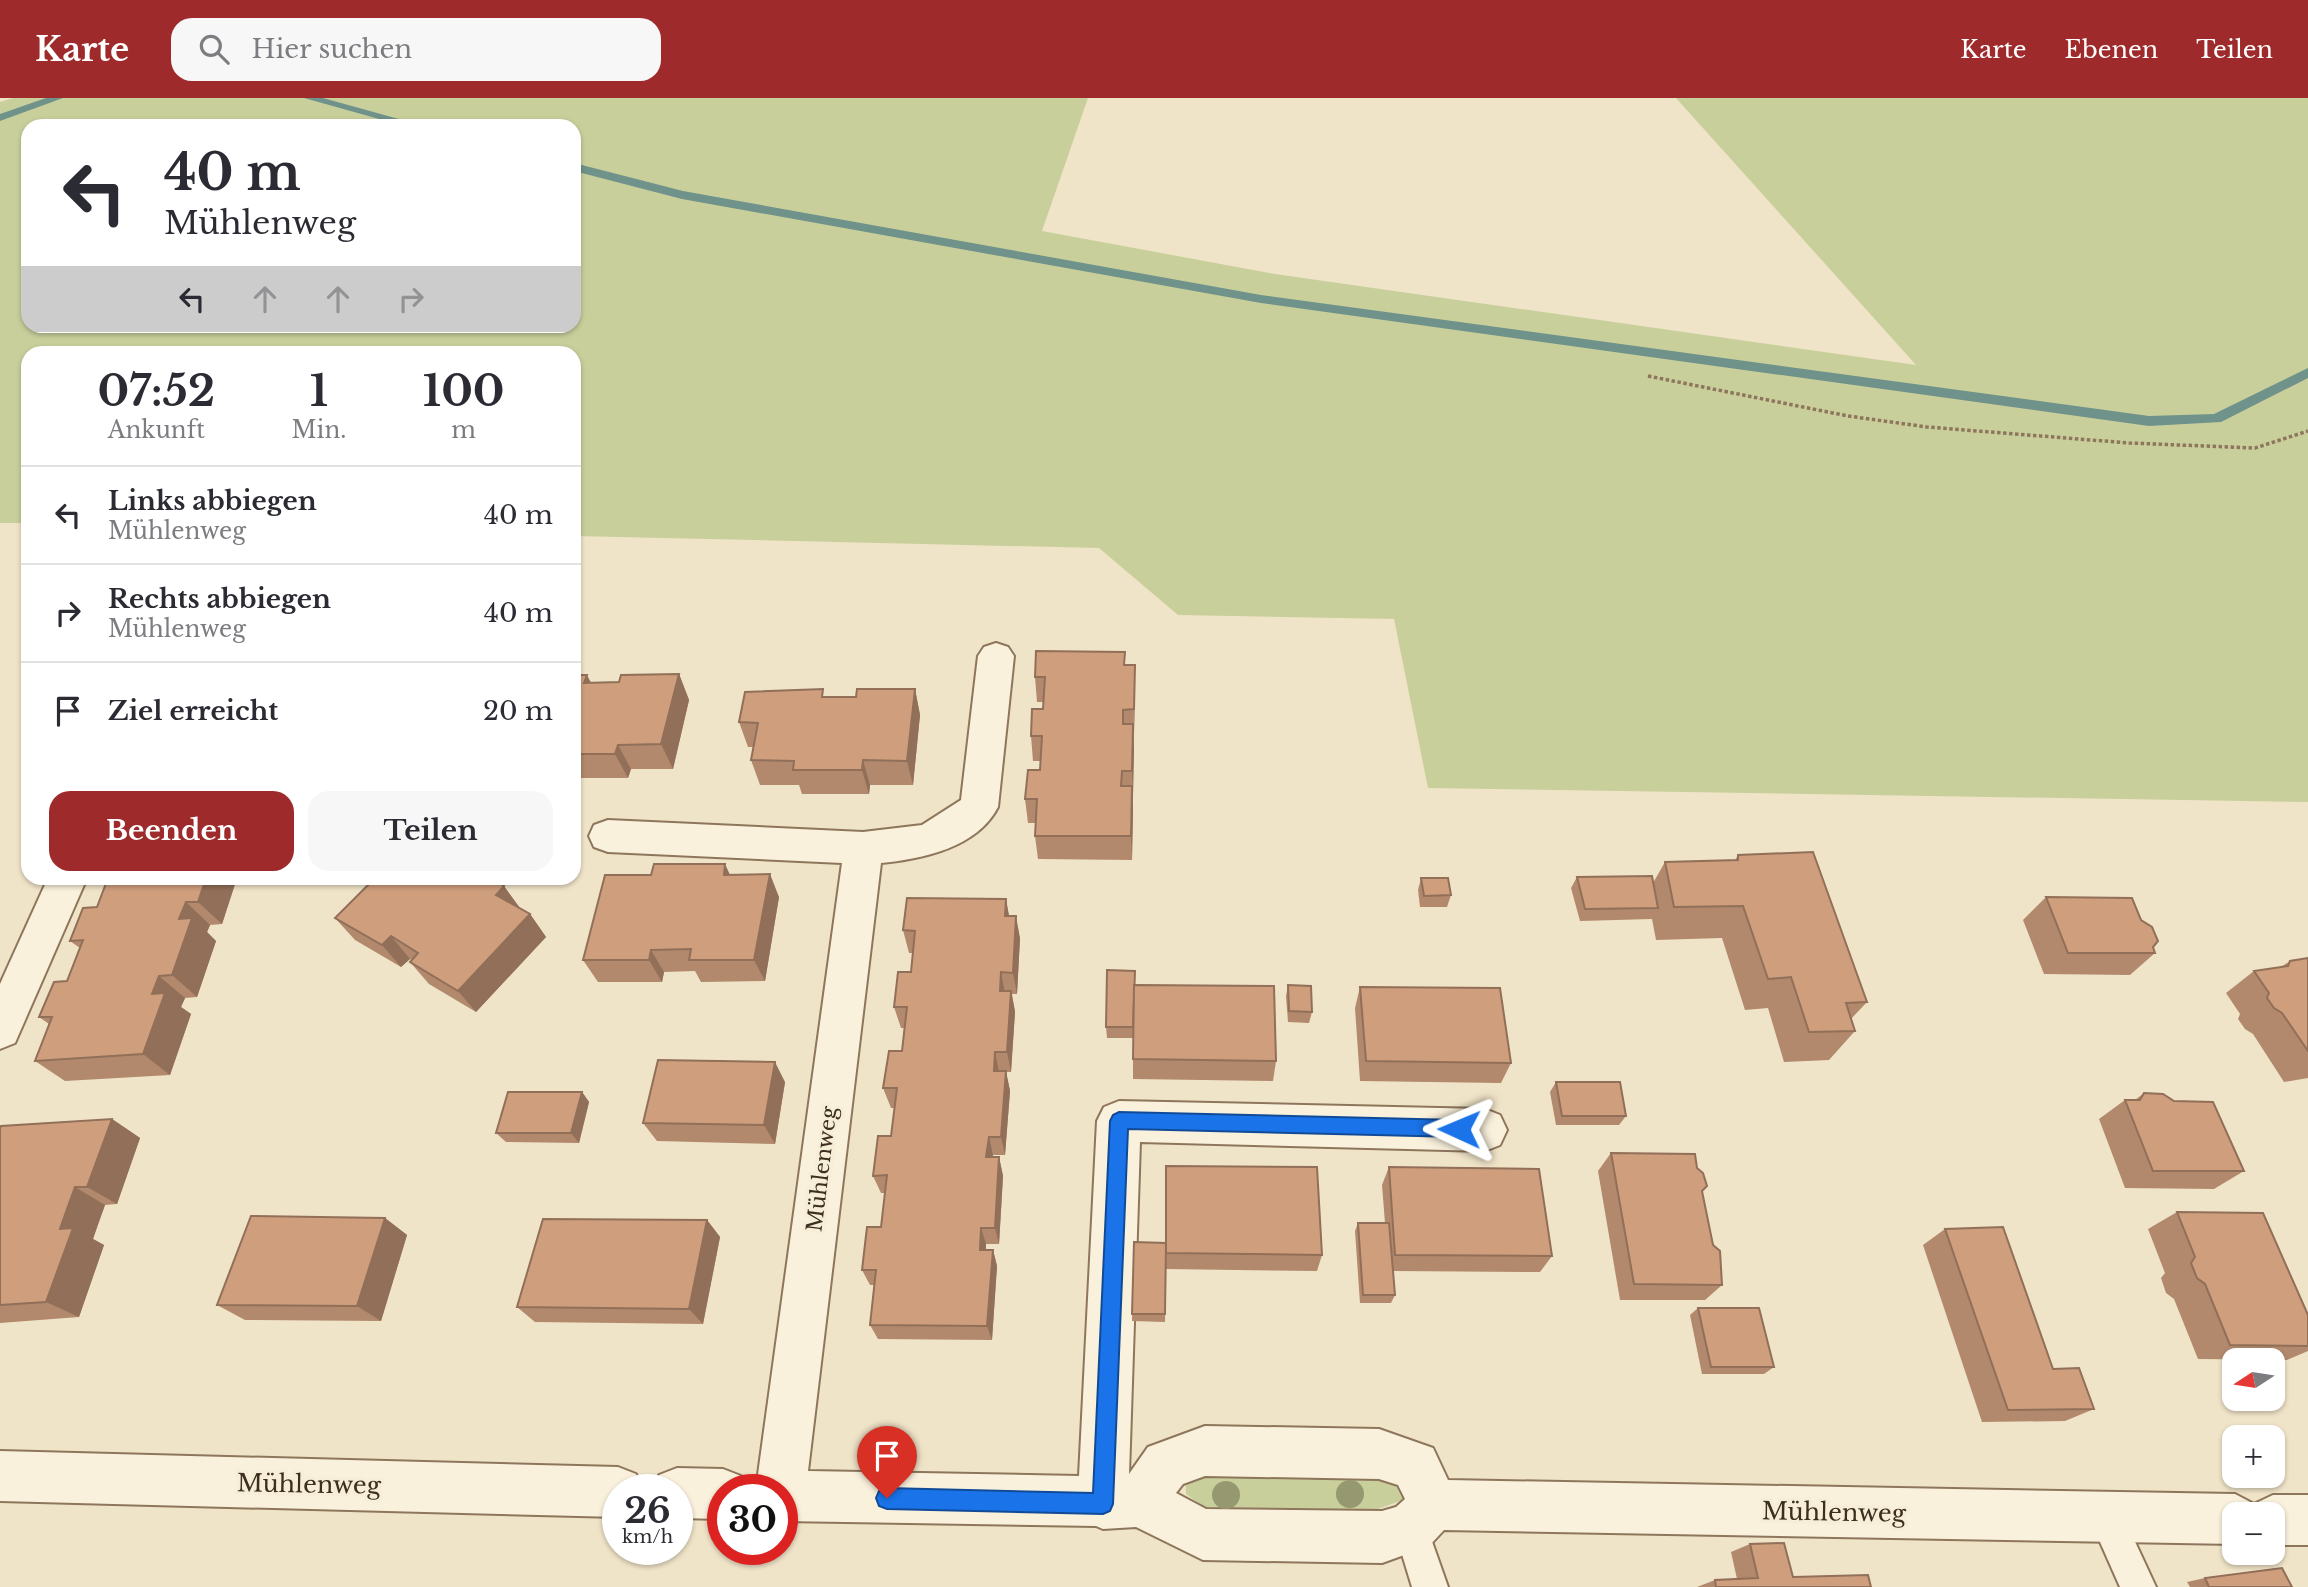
<!DOCTYPE html>
<html lang="de">
<meta charset="utf-8">
<style>
:root{--surface:#fff;--page:#f7f7f7;--text:#2b2b33;--muted:#7c7c81;--line:#e1e1e2;--accent:#9e2a2b}
body{margin:0;font-family:"Libre Baskerville",serif;background:var(--page);color:var(--text);height:100vh;display:flex;flex-direction:column;font-size:26px;white-space:nowrap}
*{box-sizing:border-box;margin:0}
p{font-size:23px;color:var(--muted)}
.icon{flex:none;width:38px;height:38px;fill:none;stroke:currentColor;stroke-width:2;stroke-linecap:round;stroke-linejoin:round}
.map{position:relative;flex:1;overflow:hidden}
.sheet{position:absolute;left:21px;top:248px;width:560px;height:539px;display:flex;flex-direction:column;background:var(--surface);border-radius:21px;box-shadow:0 2px 5px #0004}
.sheet>*{flex:none}
.banner{position:absolute;left:21px;top:21px;width:560px;height:214px;border-radius:21px;box-shadow:0 2px 5px #0004;background:#fff;color:var(--text);overflow:hidden}
.needle{width:46px;rotate:258deg}
.fabs{position:absolute;left:2222px;top:1250px;display:grid;gap:14px}
.fabs a{display:grid;place-items:center;width:63px;height:63px;border-radius:14px;background:var(--surface);box-shadow:0 2px 5px #0004;font-size:35px}
.speed{position:absolute;left:602px;top:1376px;display:flex;gap:14px;font-size:35px;font-weight:700;text-align:center}
.speed>*{display:grid;place-content:center;width:91px;height:91px;border-radius:50%;background:var(--surface);box-shadow:0 2px 5px #0004;line-height:1}
.speed small{font-size:18px;font-weight:400}
.speed .limit{border:10px solid #d22;background:#fff;color:#111}
.pin{position:absolute;display:grid;place-items:center;width:60px;height:60px;color:#fff;margin:-72px -30px;border-radius:50% 50% 50% 0;rotate:-45deg;box-shadow:0 0 7px #0007}
.pin .icon{rotate:45deg}
.me{position:absolute;width:77px;margin:-38px;rotate:271deg;stroke-linejoin:round;filter:drop-shadow(0 0 5px #0008)}
.turn{display:flex;align-items:center;gap:24px;height:147px;padding:0 28px;font-size:32px}
.turn .icon{width:91px;height:91px;stroke-width:2.5}
.turn b{display:block;font-size:49px;line-height:60px}
.lanes{display:flex;align-items:center;height:66px;padding:0 28px;background:#0003;justify-content:center;gap:35px;direction:ltr}
.lanes .off{opacity:.35}
.eta{display:flex;justify-content:space-evenly;align-items:center;height:119px;text-align:center}
.eta b{font-size:42px;font-weight:700;line-height:49px}
.button{display:flex;gap:14px;margin-top:auto;padding:14px 28px}
.button a{flex:1;height:80px;border-radius:21px;background:var(--accent);color:#fff;font-size:28px;font-weight:700;line-height:80px;text-align:center}
.button a+a{background:var(--page);color:var(--text)}
ul{padding:0;list-style:none}
li{display:flex;align-items:center;gap:21px;height:98px;padding:0 28px;border-top:2px solid var(--line)}
li div{flex:1}
li b{display:block;font-size:26px}
li em{font-style:normal}
header{display:flex;align-items:center;gap:42px;box-sizing:border-box;height:98px;padding:0 35px;background:var(--accent);color:#fff}
header strong{font-size:33px}
nav{display:flex;gap:38px;margin-inline-start:auto;font-size:24px}
.search{width:490px;height:63px;background:var(--page);display:flex;align-items:center;gap:18px;box-sizing:border-box;padding:0 24px;border-radius:21px;color:var(--muted);font-size:26px}
.map>svg:first-child{display:block}
.green{fill:#c9cf9b;fill-rule:evenodd}
.lines{fill:none;stroke-linecap:round;stroke-linejoin:round}
.stream{fill:#6f938a;fill-rule:evenodd}
.lane-casing{stroke:#8d765c;stroke-width:4}
.street-casing{stroke:#8d765c;stroke-width:4}
.path{stroke:#8d765c;stroke-width:3.5;stroke-dasharray:3.5 2.5;stroke-linecap:butt}
.lane{fill:#faf1dc;fill-rule:evenodd}
.street{fill:#faf1dc;fill-rule:evenodd}
.tree{fill:#96986f}
.wall{fill:#b2896c}
.shaded-wall{fill:#916f58}
.building{fill:#cf9f7d;stroke:#916f58;stroke-width:2}
.route{fill:#1a73e8;stroke:#114b97;stroke-width:2}
.labels{text-anchor:middle;dominant-baseline:central;stroke-width:7;stroke-linejoin:round;paint-order:stroke}
.street-label{font-size:21px;fill:#3d2e20;stroke:#f7eed8}
.near-street-label{font-size:24px;fill:#3d2e20;stroke:#f7eed8}
</style>
<header>
<strong>Karte</strong>
<div class="search"><svg class="icon" aria-label="search" viewBox="0 0 24 24"><circle cx="10" cy="10" r="6"/><path d="M15 15l6 6"/></svg>Hier suchen</div>
<nav><a>Karte</a><a>Ebenen</a><a>Teilen</a></nav>
</header>
<div class="map">
<svg width="2308" height="1489" viewBox="0 0 2308 1489">
<rect width="100%" height="100%" fill="#f0e4c8"/>
<!-- green -->
<g class="green">
<path d="M13,0H1088L1042,133L1275,176L1916,267L1676,0H2308V704L1428,690L1394,521L1178,517L1099,450L574,438V256H28V425H0V4ZM28,28H574V228H28Z"/>
<path d="M1185,1376L1369,1378L1393,1382L1403,1402L1375,1412L1212,1415L1186,1396Z"/>
</g>
<g class="lines">
<!-- stream -->
<g class="stream">
<path d="M46,0H63L0,23V16Z"/>
<path d="M304,0H323L424,28H404Z"/>
<path d="M574,65L683,93L1261,197L2149,318L2214,316L2308,270V280L2221,324L2149,328L1261,205L682,101L574,73Z"/>
</g>
<defs>
<g id="lane">
<path d="M2106,1402L2118,1407L2156,1489H2120L2089,1419L2094,1407Z"/>
<path d="M1411,1413L1423,1418L1448,1489H1412L1394,1430L1399,1418Z"/>
</g>
<g id="street">
<path d="M996,545L1008,549L1014,558L998,709C977,750 922,761 881,765L808,1373L1079,1378L1097,1023L1104,1009L1119,1003L1485,1011L1500,1017L1507,1032L1500,1047L1485,1053L1140,1044L1129,1376L1148,1349L1205,1328L1379,1331L1433,1350L1448,1382L2235,1396L2254,1406L2273,1397H2308V1447H2273V1416H2235V1446L1444,1432L1429,1448L1382,1465L1203,1462L1136,1429L1103,1431L1096,1428L782,1423V1391H756L842,765L608,754L594,749L589,738L594,727L608,722L863,734L922,727L961,702L978,558L984,549ZM1205,1378L1379,1381L1398,1387L1405,1401L1396,1409L1382,1413L1206,1411L1176,1395L1183,1386Z"/>
<path d="M48,780H87L15,945L0,951V886Z"/>
<path d="M0,1353L618,1369L636,1376L642,1391H618V1419L0,1403Z"/>
<path d="M677,1370L723,1371L741,1378L746,1391H723V1421L677,1420V1391H653L659,1377Z"/>
</g>
</defs>
<!-- lane casing -->
<use href="#lane" class="lane-casing"/>
<!-- street casing -->
<use href="#street" class="street-casing"/>
<!-- path -->
<path class="path" d="M1648,278L1848,318L1927,329L2129,345L2255,350L2308,333"/>
<!-- lane -->
<use href="#lane" class="lane"/>
<!-- street -->
<use href="#street" class="street"/>
</g>
<!-- trees -->
<g class="tree">
<circle cx="1350" cy="1396" r="14"/>
<circle cx="1226" cy="1397" r="14"/>
</g>
<!-- wall -->
<g class="wall">
<path d="M1125,554V567H1135L1132,762L1038,761L1035,738L1036,725H1028L1025,701L1040,672V663H1033L1031,638L1043,611L1044,604H1037L1035,579Z"/>
<path d="M679,576L689,602L673,671H631L628,680H574V577L591,584H619Z"/>
<path d="M915,591L920,617L913,687H870L869,696H802L799,687H760L751,662L753,649H748L739,624L825,599H856Z"/>
<path d="M1738,757L1867,904L1851,921L1855,933L1829,962L1784,964L1768,910L1745,912L1722,840L1656,842L1652,821L1580,823L1571,790L1577,779L1653,785L1665,764L1735,762Z"/>
<path d="M730,777L779,799L765,883L701,884L695,873L664,874L662,884H598L583,862Z"/>
<path d="M237,780L222,826L210,827L207,834L216,843L197,899L185,900L181,909L191,916L170,977L65,983L35,963L49,926L39,919L67,883L80,850L70,843L97,809Z"/>
<path d="M1421,780L1451,797L1447,809H1420L1418,792Z"/>
<path d="M2046,799L2153,849L2155,855L2130,877L2044,876L2023,822Z"/>
<path d="M1006,801L1009,818L1020,840L1017,896H1012L1015,914L1011,974H1006L1010,993L1005,1057H993V1059H999L1003,1078L999,1146H986V1152H993L997,1168L992,1242L878,1241L870,1227L874,1187H870L862,1172L881,1129L885,1095H881L873,1078L891,1038L894,1010H891L883,990L902,953L904,930H901L894,909L911,874L913,855H909L903,832Z"/>
<path d="M520,811L530,816L546,839L476,914L429,886L410,864L412,862L410,861L401,869L355,842L335,820Z"/>
<path d="M2308,860V980L2284,984L2253,936L2245,931L2238,921L2240,916L2226,895L2254,873L2281,869L2290,863Z"/>
<path d="M1135,887L1276,963L1273,983L1133,981V940H1107L1106,929Z"/>
<path d="M1288,887L1312,914L1309,925L1288,924L1286,898Z"/>
<path d="M1360,889L1511,965L1501,985L1360,983L1355,910Z"/>
<path d="M785,984L775,1046L657,1043L643,1025Z"/>
<path d="M1556,984L1626,1018L1619,1027H1556L1550,994Z"/>
<path d="M582,994L589,1004L579,1045L506,1044L496,1035Z"/>
<path d="M2144,995L2244,1073L2214,1091L2125,1090L2099,1021L2125,1002H2135Z"/>
<path d="M112,1021L140,1040L117,1106L105,1107L97,1128L93,1141L104,1147L79,1219L0,1225V1030Z"/>
<path d="M1611,1055L1702,1093L1722,1187L1705,1202H1620L1598,1073Z"/>
<path d="M1389,1069L1552,1158L1540,1174L1393,1173L1395,1197L1391,1205H1360L1355,1133L1358,1125H1385L1382,1087Z"/>
<path d="M2177,1114L2308,1217V1253L2287,1262L2198,1261L2174,1201L2166,1195L2161,1180L2165,1175L2148,1131Z"/>
<path d="M385,1120L407,1137L381,1223L245,1222L217,1207Z"/>
<path d="M707,1122L720,1139L703,1226L535,1224L517,1209Z"/>
<path d="M1945,1131L2053,1271L2094,1311L2065,1323L1982,1324L1923,1147Z"/>
<path d="M1134,1144L1322,1157L1317,1173L1166,1171L1165,1224L1132,1223Z"/>
<path d="M1698,1210L1774,1269L1764,1276H1702L1690,1217Z"/>
<path d="M1750,1446L1793,1479L1871,1489H1697L1715,1482L1737,1481L1731,1454Z"/>
<path d="M2205,1480L2292,1489H2190L2187,1484Z"/>
</g>
<!-- shaded-wall -->
<g class="shaded-wall">
<path d="M1135,567V593L1134,637V611Z"/>
<path d="M679,576L689,602L673,671L661,646Z"/>
<path d="M587,577L600,602L584,585Z"/>
<path d="M915,591L920,617L913,687L907,663Z"/>
<path d="M1133,626L1134,651L1133,698L1132,673Z"/>
<path d="M618,647L631,671L628,680L615,656Z"/>
<path d="M863,662L870,687L869,696L862,672Z"/>
<path d="M1132,688L1133,712L1132,762L1131,738Z"/>
<path d="M725,766L736,790L724,777Z"/>
<path d="M770,776L779,799L765,883L754,862Z"/>
<path d="M206,780H237L222,826L198,804Z"/>
<path d="M504,788L520,810L496,797Z"/>
<path d="M1006,801L1010,824L1005,818Z"/>
<path d="M186,804L210,827L207,834L216,843L197,899L172,877L179,821Z"/>
<path d="M530,816L546,839L476,914L458,893Z"/>
<path d="M1016,818L1020,840L1017,896L1013,875Z"/>
<path d="M391,838L410,861L401,869L382,847Z"/>
<path d="M651,852L664,874L662,884L649,862Z"/>
<path d="M1001,874L1005,896L1000,893Z"/>
<path d="M159,878L185,900L181,909L191,916L170,977L143,956L152,896Z"/>
<path d="M1011,893L1015,914L1011,974L1007,954Z"/>
<path d="M995,954L999,974L994,973Z"/>
<path d="M775,964L785,984L775,1046L764,1027Z"/>
<path d="M1006,973L1010,993L1005,1057L1001,1039Z"/>
<path d="M582,994L589,1004L579,1045L571,1035Z"/>
<path d="M112,1021L140,1040L117,1106L87,1089Z"/>
<path d="M989,1039L993,1057L991,1078L986,1059Z"/>
<path d="M999,1059L1003,1078L999,1146L995,1130Z"/>
<path d="M75,1089L105,1107L93,1141L104,1147L79,1219L46,1204L60,1131Z"/>
<path d="M385,1120L407,1137L381,1223L357,1208Z"/>
<path d="M707,1122L720,1139L703,1226L689,1211Z"/>
<path d="M981,1130L986,1146L985,1168L980,1152Z"/>
<path d="M993,1152L997,1168L992,1242L987,1228Z"/>
</g>
<!-- building -->
<g class="building">
<path d="M1036,553L1125,554L1124,567H1135L1134,611L1123,612V626H1133L1132,673H1122L1121,688H1132L1131,738H1035L1037,701H1025L1028,672H1040L1042,638H1031L1032,611H1043L1045,579H1035Z"/>
<path d="M679,576L661,646L618,647L615,656H574V577H587L584,585L619,584L621,577Z"/>
<path d="M823,591L822,599H856L857,591H915L907,663L863,662L862,672H793L794,663L751,662L758,625L739,624L745,594Z"/>
<path d="M1813,754L1867,904L1846,905L1855,933L1809,934L1791,879L1768,881L1743,808L1674,809L1665,764L1738,762V757Z"/>
<path d="M654,766H725L724,777L770,776L754,862H689L691,851L651,852L649,862H583L605,777H651Z"/>
<path d="M1652,778L1658,810L1585,811L1577,779Z"/>
<path d="M108,780H206L198,804H186L179,821L192,820L172,877L159,878L152,896L165,895L143,956L35,963L52,919H39L54,884L67,883L83,842L70,843L83,810L97,809Z"/>
<path d="M375,780H492L504,788L496,797L530,816L458,893L410,864L418,855L391,838L382,847L335,820Z"/>
<path d="M1421,780H1448L1451,797L1424,798Z"/>
<path d="M2046,799L2132,800L2141,822L2152,829L2158,843L2153,849L2155,855H2068Z"/>
<path d="M907,800L1006,801L1005,818H1016L1013,875L1001,874L1000,893H1011L1007,954H995L994,973H1006L1001,1039H989L986,1059H999L995,1130H981L980,1152H993L987,1228L870,1227L876,1172H862L867,1129H881L887,1077L873,1078L878,1038H891L897,990H883L889,953H902L907,909H894L898,874H911L915,833L903,832Z"/>
<path d="M2308,860V953L2282,915L2274,910L2267,900L2269,895L2254,873L2288,868L2290,863Z"/>
<path d="M1107,872L1135,873L1133,929H1106Z"/>
<path d="M1134,887L1274,888L1276,963L1133,961Z"/>
<path d="M1288,887L1311,888L1312,914L1289,913Z"/>
<path d="M1360,889L1500,890L1511,965L1366,963Z"/>
<path d="M658,962L775,964L764,1027L643,1025Z"/>
<path d="M1556,984H1620L1626,1018H1562Z"/>
<path d="M508,994H582L571,1035H496Z"/>
<path d="M2144,995L2163,996L2174,1003L2213,1004L2244,1073H2153L2125,1002H2140Z"/>
<path d="M112,1021L87,1089H75L67,1111L60,1131L73,1130L46,1204L0,1207V1030L1,1028Z"/>
<path d="M1611,1055L1695,1056L1697,1070L1703,1075L1707,1088L1702,1093L1713,1147L1720,1153L1722,1187L1634,1186Z"/>
<path d="M1166,1068L1317,1069L1322,1157L1166,1155Z"/>
<path d="M1389,1069L1539,1071L1552,1158L1395,1157Z"/>
<path d="M2177,1114L2263,1115L2308,1217V1248L2230,1247L2205,1186L2197,1180L2191,1165L2195,1159Z"/>
<path d="M251,1118L385,1120L357,1208L217,1207Z"/>
<path d="M543,1121L707,1122L689,1211L517,1209Z"/>
<path d="M1358,1125H1389L1395,1197H1363Z"/>
<path d="M2003,1129L2053,1271L2079,1270L2094,1311L2008,1312L1945,1131Z"/>
<path d="M1134,1144L1166,1145L1165,1216H1132Z"/>
<path d="M1698,1210H1759L1774,1269H1711Z"/>
<path d="M1784,1445L1793,1479L1868,1477L1871,1489H1716L1715,1482L1758,1480L1750,1446Z"/>
<path d="M2282,1470L2292,1489H2209L2205,1480Z"/>
</g>
<!-- route -->
<path class="route" d="M1119,1014L1459,1022L1466,1025L1468,1031L1466,1037L1459,1039L1128,1031L1113,1406L1110,1413L1103,1416L887,1411L879,1408L876,1400L879,1393L887,1390L1093,1395L1110,1023L1113,1017Z"/>
<g class="labels">
<!-- street labels -->
<g class="street-label">
<text transform="translate(822 1071) rotate(-83)">Mühlenweg</text>
</g>
<!-- near-street labels -->
<g class="near-street-label">
<text transform="translate(309 1386) rotate(1)">Mühlenweg</text>
<text transform="translate(1834 1414) rotate(1)">Mühlenweg</text>
</g>
</g>
</svg>
<div class="fabs">
<a><svg class="needle" viewBox="-14 -14 28 28"><path d="M0-13l5 13h-10z" fill="#e53935"/><path d="M0 13l5-13h-10z" fill="#7c7c81"/></svg></a>
<a>+</a>
<a>−</a>
</div>
<div class="speed"><div>26<small>km/h</small></div><div class="limit">30</div></div>
<div class="pin" style="left:887px;top:1400px;background:#d93025"><svg class="icon" aria-label="arrive" viewBox="0 0 24 24"><path d="M6 21V4h12l-3 4 3 4H6"/></svg></div>
<svg class="me" style="left:1459px;top:1031px" viewBox="-20 -20 40 40"><path d="M0-17L14 15 0 8-14 15z" fill="#1a73e8" stroke="#fff" stroke-width="4"/></svg>
<div class="banner">
<div class="turn"><svg class="icon" aria-label="left" viewBox="0 0 24 24"><path d="M17 20v-9H6M10 6l-5 5 5 5"/></svg><div><b>40 m</b>Mühlenweg</div></div>
<div class="lanes"><svg class="icon" aria-label="left" viewBox="0 0 24 24"><path d="M17 20v-9H6M10 6l-5 5 5 5"/></svg><svg class="icon off" aria-label="ahead" viewBox="0 0 24 24"><path d="M12 20V5M6 11l6-6 6 6"/></svg><svg class="icon off" aria-label="ahead" viewBox="0 0 24 24"><path d="M12 20V5M6 11l6-6 6 6"/></svg><svg class="icon off" aria-label="right" viewBox="0 0 24 24"><path d="M7 20v-9h11M14 6l5 5-5 5"/></svg></div>
</div>
<section class="sheet">
<div class="eta">
<div><b>07:52</b><p>Ankunft</p></div>
<div><b>1</b><p>Min.</p></div>
<div><b>100</b><p>m</p></div>
</div>
<ul>
<li><svg class="icon" aria-label="left" viewBox="0 0 24 24"><path d="M17 20v-9H6M10 6l-5 5 5 5"/></svg><div><b>Links abbiegen</b><p>Mühlenweg</p></div><em>40 m</em></li>
<li><svg class="icon" aria-label="right" viewBox="0 0 24 24"><path d="M7 20v-9h11M14 6l5 5-5 5"/></svg><div><b>Rechts abbiegen</b><p>Mühlenweg</p></div><em>40 m</em></li>
<li><svg class="icon" aria-label="arrive" viewBox="0 0 24 24"><path d="M6 21V4h12l-3 4 3 4H6"/></svg><div><b>Ziel erreicht</b></div><em>20 m</em></li>
</ul>
<div class="button"><a>Beenden</a><a>Teilen</a></div>
</section>
</div>
